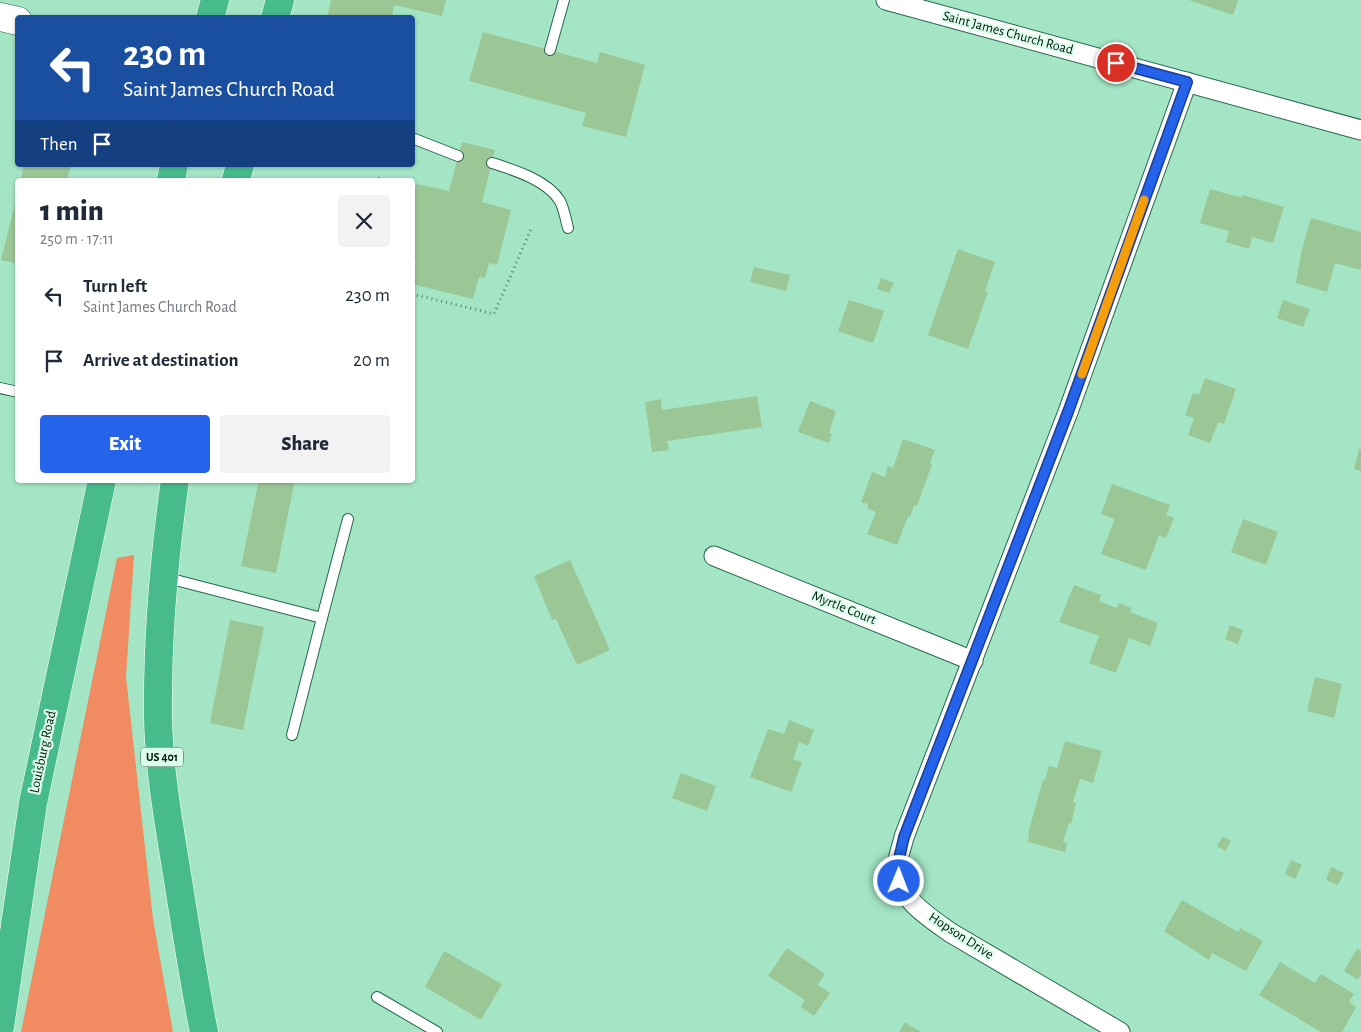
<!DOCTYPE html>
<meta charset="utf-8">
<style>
:root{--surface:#fff;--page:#f2f2f3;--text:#1f2937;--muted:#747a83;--accent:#2563eb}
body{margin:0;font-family:"Alegreya Sans",sans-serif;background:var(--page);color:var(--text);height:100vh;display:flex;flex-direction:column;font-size:19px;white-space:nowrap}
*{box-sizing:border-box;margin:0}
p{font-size:16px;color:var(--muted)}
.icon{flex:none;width:28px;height:28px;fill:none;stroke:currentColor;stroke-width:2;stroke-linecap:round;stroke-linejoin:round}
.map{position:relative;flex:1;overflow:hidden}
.panel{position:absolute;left:15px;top:178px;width:400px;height:305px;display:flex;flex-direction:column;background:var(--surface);border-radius:5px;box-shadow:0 1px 4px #0004}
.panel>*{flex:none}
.guide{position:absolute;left:15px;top:15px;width:400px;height:152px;border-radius:5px;box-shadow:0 1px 4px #0004;background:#1a4fa0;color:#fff;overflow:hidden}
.pin{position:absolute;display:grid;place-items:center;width:42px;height:42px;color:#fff;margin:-21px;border:2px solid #fff;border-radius:50%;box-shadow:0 1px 5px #0007}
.me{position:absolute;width:55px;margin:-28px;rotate:1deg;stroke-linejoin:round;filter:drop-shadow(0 0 4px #0008)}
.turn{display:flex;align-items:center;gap:18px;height:105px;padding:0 25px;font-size:22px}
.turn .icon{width:65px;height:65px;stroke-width:2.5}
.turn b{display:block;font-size:35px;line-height:42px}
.then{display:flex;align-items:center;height:48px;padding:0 25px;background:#0003;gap:10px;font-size:19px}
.round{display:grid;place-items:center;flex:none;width:52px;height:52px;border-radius:5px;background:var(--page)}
.summary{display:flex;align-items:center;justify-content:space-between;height:85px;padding:0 25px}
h1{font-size:30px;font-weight:800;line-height:38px}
.action{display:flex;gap:10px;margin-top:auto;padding:10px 25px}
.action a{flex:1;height:58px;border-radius:5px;background:var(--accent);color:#fff;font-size:20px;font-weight:800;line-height:58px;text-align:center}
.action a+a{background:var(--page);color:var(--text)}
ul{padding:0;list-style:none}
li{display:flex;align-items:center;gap:15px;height:65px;padding:0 25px}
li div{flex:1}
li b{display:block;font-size:19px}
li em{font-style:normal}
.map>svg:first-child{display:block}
.green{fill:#f18b61}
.building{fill:#9bc797}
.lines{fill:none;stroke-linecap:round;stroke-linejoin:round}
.lane-casing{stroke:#26674b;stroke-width:12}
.street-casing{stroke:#26674b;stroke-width:21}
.secondary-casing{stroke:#26674b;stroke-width:29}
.highway-casing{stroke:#fff;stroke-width:29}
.path{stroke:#56856f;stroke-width:3;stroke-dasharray:1 4;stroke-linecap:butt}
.lane{stroke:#fff;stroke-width:10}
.street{stroke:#fff;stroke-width:19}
.secondary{stroke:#fff;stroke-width:28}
.highway{stroke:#47bb8b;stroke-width:28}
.route-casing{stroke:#184099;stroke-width:12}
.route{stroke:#2563eb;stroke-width:9}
.slow{stroke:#f59e0b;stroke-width:9}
.labels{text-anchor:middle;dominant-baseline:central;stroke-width:4.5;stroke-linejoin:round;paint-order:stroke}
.shield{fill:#ddfdec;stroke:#435e52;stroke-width:1}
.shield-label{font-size:12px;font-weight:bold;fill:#011a10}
.street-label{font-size:14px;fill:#011a10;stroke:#ddfdec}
</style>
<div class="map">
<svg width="1361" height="1032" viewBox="0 0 1361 1032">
<rect width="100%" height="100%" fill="#a3e5c4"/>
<!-- green -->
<path class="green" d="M134,555L126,677L153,919L173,1032H21L117,558Z"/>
<!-- building -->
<g class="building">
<path d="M331,0H446L442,16L394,5L392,18H327Z"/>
<path d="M1189,0H1238L1233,15Z"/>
<path d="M483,32L597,63L600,52L645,65L626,137L582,126L586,113L469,81Z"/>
<path d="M462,142L495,150L482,202L511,210L497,265L489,263L485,278L479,277L473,299L412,284V275L416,261L412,260V203L417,184L449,191Z"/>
<path d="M24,165H71L67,180H21Z"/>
<path d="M1210,189L1242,198V195L1284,207L1273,243L1252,237L1249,249L1226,242L1229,231L1200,223Z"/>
<path d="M17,196H18V264L1,260Z"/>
<path d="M1311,218L1361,232V270L1335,263L1327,292L1296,283L1301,253Z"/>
<path d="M958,249L995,262L985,291L988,292L968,349L928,335Z"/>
<path d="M754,267L790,275L786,291L750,282Z"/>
<path d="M881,278L894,283L889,293L877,289Z"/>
<path d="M849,300L884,311L873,343L838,331Z"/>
<path d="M1283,300L1310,309L1303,327L1277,318Z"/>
<path d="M1205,378L1236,389L1224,424L1218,422L1210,443L1188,435L1194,418L1185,415L1193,393L1199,395Z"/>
<path d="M757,396L762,427L667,441L669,450L652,452L645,402L661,399L662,410Z"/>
<path d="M810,401L836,411L829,433L832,434L829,443L798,432Z"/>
<path d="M903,439L935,450L930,463L932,464L917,506L914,505L910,517L908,516L897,545L867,534L876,512L867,508L868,504L861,502L872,472L885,477L888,466L893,468Z"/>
<path d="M1359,449L1361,450V471L1354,469Z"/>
<path d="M259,480H295L276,573L241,566Z"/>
<path d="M1112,484L1170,505L1166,515L1174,518L1166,538L1159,535L1146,570L1101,554L1115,519L1101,514Z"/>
<path d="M1243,519L1278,532L1266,565L1231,552Z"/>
<path d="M570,560L610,650L577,665L556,619L552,620L534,576Z"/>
<path d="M1074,585L1101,595L1099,601L1117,608L1119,603L1131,608L1130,612L1158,623L1150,646L1129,638L1116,673L1089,663L1099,636L1059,622Z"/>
<path d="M230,620L264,627L243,730L210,723Z"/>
<path d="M1230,625L1243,630L1238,644L1225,639Z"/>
<path d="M1315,677L1342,684L1334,718L1307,711Z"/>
<path d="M789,720L814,730L808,746L799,742L793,759L802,762L791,792L750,777L768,729L784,734Z"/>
<path d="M1065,741L1102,751L1093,783L1080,779L1073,802L1076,803L1071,824L1069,823L1063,842L1067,843L1065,852L1028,842L1029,830L1043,780H1045L1049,766L1057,768Z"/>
<path d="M681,773L716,786L707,811L672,798Z"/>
<path d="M1223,836L1231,841L1225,851L1217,846Z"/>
<path d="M1291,860L1302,865L1295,879L1285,874Z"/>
<path d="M1331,867L1344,873L1338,885L1326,880Z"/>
<path d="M1182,900L1238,932L1240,928L1263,941L1246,971L1212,953L1209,960L1164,931Z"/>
<path d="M787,948L825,974L818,985L830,993L814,1016L801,1007L805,1000L768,976Z"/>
<path d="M1357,949L1361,951V974L1358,980L1344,971Z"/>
<path d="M444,951L502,984L481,1020L425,987Z"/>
<path d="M1280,962L1315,983L1321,974L1354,994L1349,1002L1356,1007L1342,1032H1321L1259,995Z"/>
<path d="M905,1022L909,1025L921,1032H899Z"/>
</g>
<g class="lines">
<defs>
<g id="lane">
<path d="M550,50L564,0"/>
<path d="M412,138L458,156"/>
<path d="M492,163C514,170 547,180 560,201C564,209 566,220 568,228"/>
<path d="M0,388L18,392"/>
<path d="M164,577L322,618L348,519"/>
<path d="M292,735L322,618"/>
<path d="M377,997L437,1032"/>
</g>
<g id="street">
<path d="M886,0L1361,130"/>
<path d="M714,556L973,661"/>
<path d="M1120,1032L951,933C929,917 898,899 897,868C897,858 902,847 904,837L1068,412L1187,82"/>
</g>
<path id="secondary" d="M0,17L18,21"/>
<g id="highway">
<path d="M210,18L215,0"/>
<path d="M275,18L280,0"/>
<path d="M171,180L174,165"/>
<path d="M236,180L240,165"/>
<path d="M175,480C164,559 157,638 158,718C159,767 168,819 176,868C185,923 193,978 204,1032"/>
<path d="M0,1027L33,803L102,480"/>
</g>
</defs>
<!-- lane casing -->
<use href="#lane" class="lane-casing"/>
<!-- street casing -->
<use href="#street" class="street-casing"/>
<!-- secondary casing -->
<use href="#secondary" class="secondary-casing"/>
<!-- highway casing -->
<use href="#highway" class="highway-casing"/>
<!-- path -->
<g class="path">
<path d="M378,178L384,180"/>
<path d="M412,294L494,314L531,229"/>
</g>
<!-- lane -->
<use href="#lane" class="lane"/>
<!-- street -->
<use href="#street" class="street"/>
<!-- secondary -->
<use href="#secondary" class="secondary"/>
<!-- highway -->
<use href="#highway" class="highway"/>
</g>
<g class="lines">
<defs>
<path id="route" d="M899,881L897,867L904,837L1068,412L1187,82L1116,63"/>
</defs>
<!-- route casing -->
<use href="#route" class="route-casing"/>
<!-- route -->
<use href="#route" class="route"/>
<!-- slow -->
<path class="slow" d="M1082,374L1144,200"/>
</g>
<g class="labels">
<!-- shield labels -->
<rect class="shield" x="141" y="747.5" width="42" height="19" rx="4"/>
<g class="shield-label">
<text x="162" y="757">US 401</text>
</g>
<!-- street labels -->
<g class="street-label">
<text transform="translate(1008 33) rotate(15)">Saint James Church Road</text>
<text transform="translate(844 608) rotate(22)">Myrtle Court</text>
<text transform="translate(43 752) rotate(-78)">Louisburg Road</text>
<text transform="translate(961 936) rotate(33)">Hopson Drive</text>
</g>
</g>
</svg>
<div class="pin" style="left:1116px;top:63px;background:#d93025"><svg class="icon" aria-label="arrive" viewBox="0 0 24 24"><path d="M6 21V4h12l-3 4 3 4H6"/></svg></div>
<svg class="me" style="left:899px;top:881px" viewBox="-20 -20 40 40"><circle r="17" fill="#2563eb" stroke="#fff" stroke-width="3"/><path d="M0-11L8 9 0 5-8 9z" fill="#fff"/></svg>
<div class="guide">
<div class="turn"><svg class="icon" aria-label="left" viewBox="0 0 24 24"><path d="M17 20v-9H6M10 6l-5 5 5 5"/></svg><div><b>230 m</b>Saint James Church Road</div></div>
<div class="then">Then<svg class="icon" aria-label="arrive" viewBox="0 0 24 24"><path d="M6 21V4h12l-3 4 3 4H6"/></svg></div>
</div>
<section class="panel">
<div class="summary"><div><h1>1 min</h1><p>250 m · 17:11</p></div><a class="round"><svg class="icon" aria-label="close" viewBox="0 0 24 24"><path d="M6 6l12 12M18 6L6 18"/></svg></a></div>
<ul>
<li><svg class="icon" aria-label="left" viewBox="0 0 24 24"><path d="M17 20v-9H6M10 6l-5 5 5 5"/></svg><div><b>Turn left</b><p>Saint James Church Road</p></div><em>230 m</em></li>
<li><svg class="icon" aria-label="arrive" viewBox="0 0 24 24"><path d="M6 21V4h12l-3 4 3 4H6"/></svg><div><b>Arrive at destination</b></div><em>20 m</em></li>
</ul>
<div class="action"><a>Exit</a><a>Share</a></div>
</section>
</div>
